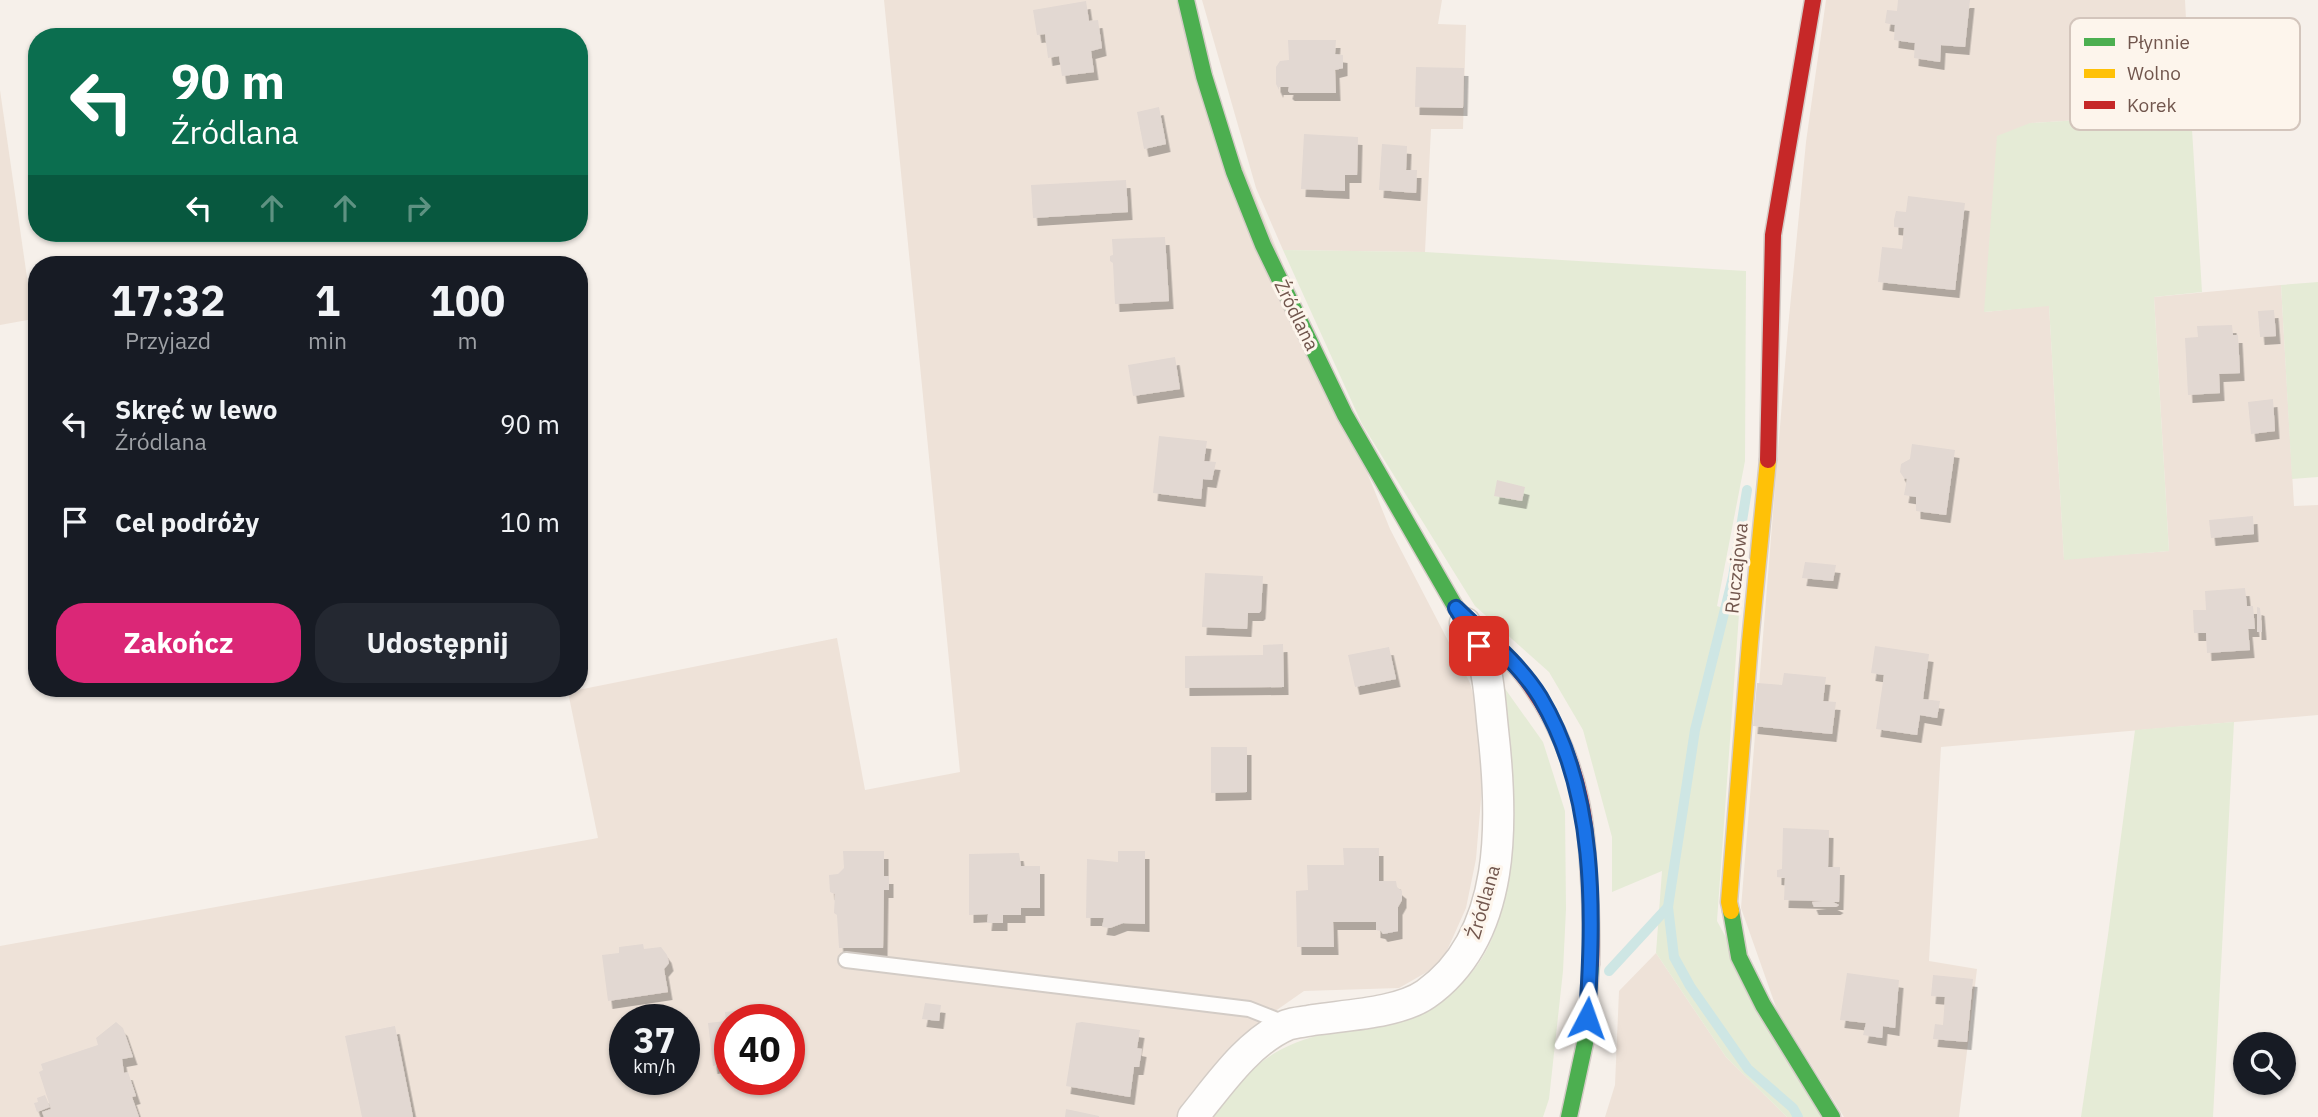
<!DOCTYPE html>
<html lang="pl">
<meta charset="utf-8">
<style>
:root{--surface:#171b24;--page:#242831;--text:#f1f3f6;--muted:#9ea1a6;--accent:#db2777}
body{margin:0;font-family:"IBM Plex Sans",sans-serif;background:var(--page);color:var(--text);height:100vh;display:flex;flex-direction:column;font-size:26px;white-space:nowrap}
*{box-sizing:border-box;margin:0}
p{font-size:23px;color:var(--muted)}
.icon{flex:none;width:38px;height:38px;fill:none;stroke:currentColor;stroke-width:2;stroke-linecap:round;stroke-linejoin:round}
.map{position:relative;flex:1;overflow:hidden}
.sheet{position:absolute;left:28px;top:256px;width:560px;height:441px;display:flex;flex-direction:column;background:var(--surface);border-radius:28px;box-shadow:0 2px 5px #0004}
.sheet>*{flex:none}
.top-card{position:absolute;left:28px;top:28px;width:560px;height:214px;border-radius:28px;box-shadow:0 2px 5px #0004;background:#0b6e4f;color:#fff;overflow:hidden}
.controls{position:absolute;left:2233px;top:1032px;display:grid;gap:14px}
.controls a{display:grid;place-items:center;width:63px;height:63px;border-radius:50%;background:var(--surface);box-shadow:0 2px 5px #0004;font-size:35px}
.speed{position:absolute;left:609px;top:1004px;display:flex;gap:14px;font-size:35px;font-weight:700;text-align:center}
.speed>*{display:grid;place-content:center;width:91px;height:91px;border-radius:50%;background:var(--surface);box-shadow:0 2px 5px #0004;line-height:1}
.speed small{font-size:18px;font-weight:400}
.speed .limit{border:10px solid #d22;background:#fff;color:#111}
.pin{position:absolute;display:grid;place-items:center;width:60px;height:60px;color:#fff;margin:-30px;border-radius:14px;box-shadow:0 4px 10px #0006}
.me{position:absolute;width:77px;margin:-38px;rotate:4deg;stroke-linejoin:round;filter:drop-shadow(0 0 5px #0008)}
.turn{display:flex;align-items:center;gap:24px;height:147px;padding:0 28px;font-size:32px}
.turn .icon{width:91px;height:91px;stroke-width:2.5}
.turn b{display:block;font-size:49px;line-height:60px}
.lanes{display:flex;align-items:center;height:66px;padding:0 28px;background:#0003;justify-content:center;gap:35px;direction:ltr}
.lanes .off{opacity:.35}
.eta{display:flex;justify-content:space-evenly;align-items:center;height:119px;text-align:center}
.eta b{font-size:42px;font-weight:700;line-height:49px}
.cta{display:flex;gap:14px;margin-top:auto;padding:14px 28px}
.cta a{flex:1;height:80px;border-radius:28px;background:var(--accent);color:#fff;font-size:28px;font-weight:700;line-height:80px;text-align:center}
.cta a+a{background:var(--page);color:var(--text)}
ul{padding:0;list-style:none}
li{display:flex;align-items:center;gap:21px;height:98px;padding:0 28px}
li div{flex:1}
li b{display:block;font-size:26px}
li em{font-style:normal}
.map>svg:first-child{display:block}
.residential{fill:#eee2d8;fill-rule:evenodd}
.green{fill:#e5ebd6}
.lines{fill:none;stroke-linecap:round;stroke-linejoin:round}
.stream{stroke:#cee6e4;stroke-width:10}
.building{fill:#e2d8d2;filter:url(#shadow)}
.lane-casing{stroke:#d3ccc6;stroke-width:18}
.street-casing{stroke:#d3ccc6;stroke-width:33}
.fast-casing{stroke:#d5ccc7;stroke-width:19}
.slow-casing{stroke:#d5ccc7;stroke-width:19}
.jam-casing{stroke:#d5ccc7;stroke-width:19}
.lane{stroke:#fefdfc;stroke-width:14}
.street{stroke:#fefdfc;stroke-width:30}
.fast{stroke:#4caf50;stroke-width:16}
.slow{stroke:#ffc107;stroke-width:16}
.jam{stroke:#c62828;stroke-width:16}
.route-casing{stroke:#114b97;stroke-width:18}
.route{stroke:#1a73e8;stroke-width:12}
.labels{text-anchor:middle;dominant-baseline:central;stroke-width:6;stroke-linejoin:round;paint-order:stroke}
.street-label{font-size:19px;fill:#71564d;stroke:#fdf5ec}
.key{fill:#fdf5ec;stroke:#d3c5bc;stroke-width:2}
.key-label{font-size:19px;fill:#71564d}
</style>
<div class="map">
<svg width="2318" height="1117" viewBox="0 0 2318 1117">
<defs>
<filter id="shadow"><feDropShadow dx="4.5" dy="8" stdDeviation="0" flood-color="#0004"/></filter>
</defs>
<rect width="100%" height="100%" fill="#f6f0ea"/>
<!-- residential -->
<g class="residential">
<path d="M884,0H1176L1390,529L1470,683L1486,740L1476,859L1466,908L1441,964L1399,988L1304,991L1264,1019L1179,1117H0V946L598,838L568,692L837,638L865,790L960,772ZM625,1020H684V1080H625ZM730,1020H789V1080H730Z"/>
<path d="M1202,0H1442L1438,24L1466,25L1463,129H1431L1425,252L1283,250L1256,188Z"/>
<path d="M1826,0H2185L2191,113L2030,123L1985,312L2049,305L2064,559L2169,551L2154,297L2281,285L2294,506L2318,505V715L1941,747L1929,961L1977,969L1959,1117H1844L1777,1010L1741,908L1788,328L1806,142Z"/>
<path d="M0,90L33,319L0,325Z"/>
<path d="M1656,953L1726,1057L1787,1117H1605L1615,1085L1619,991Z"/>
</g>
<!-- green -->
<g class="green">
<path d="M2191,113L2202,292L2154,297L2169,551L2064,560L2049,306L1984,312L1997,136L2030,123Z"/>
<path d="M1283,250L1425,252L1746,271L1745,461L1717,606L1739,614L1717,921L1824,1117H1787L1726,1057L1656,953L1662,871L1612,892V837L1583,730L1549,672L1475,606L1362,424Z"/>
<path d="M2318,282V477L2292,479L2281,285Z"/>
<path d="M1496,676L1543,742L1565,811L1566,909L1563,971L1549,1099L1543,1117H1208C1230,1093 1252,1064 1282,1049C1321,1029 1368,1027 1410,1017C1425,1014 1440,1002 1451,993C1516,941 1509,856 1504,782C1501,747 1499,711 1496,676Z"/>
<path d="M2234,722L2213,1117H2081L2108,935L2135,730Z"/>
</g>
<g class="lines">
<!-- stream -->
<g class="stream">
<path d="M1747,490L1733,577L1695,730L1668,907L1674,957L1690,986L1748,1069L1793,1108L1798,1117"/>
<path d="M1609,971L1668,907"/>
</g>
</g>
<!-- building -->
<g class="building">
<path d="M1898,0H1970L1965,47L1941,45L1940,62L1914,58L1915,43L1894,40L1895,25L1885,23L1887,10L1897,11Z"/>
<path d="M1086,1L1089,21L1098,20L1102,48L1091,51L1094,72L1062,76L1059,56L1048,58L1045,34L1037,35L1033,10Z"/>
<path d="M1288,40H1336L1335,54L1343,55V68L1335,70L1336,93H1290L1288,91L1289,87H1279V90L1276,84V67L1280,61L1289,60Z"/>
<path d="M1416,67L1464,68L1463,108L1415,107Z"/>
<path d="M1159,107L1166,144L1144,149L1137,112Z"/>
<path d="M1304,134L1358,137L1357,175H1345V191L1301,189Z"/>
<path d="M1382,144L1407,146L1406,170H1417L1416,193L1379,190Z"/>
<path d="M1126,180L1128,212L1033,218L1031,185Z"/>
<path d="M1908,196L1965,203L1955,290L1878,282L1882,247L1902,249L1904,228L1894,227V220L1896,211L1906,212Z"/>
<path d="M1165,237L1169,301L1115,304L1113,263L1110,261V256L1113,255L1112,239Z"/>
<path d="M2274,310L2276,336L2260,337L2258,311Z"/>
<path d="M2232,325L2233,335H2238L2240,373L2219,374L2220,393L2188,395L2185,338L2198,337L2197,326Z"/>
<path d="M1175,357L1180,389L1133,396L1128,365Z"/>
<path d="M2273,399L2275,431L2251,434L2248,402Z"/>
<path d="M1159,436L1207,441L1204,461L1216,462L1212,480L1203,479L1201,499L1153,493Z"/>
<path d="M1912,444L1955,450L1946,515L1916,511V497L1904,495L1907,479L1904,478L1900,472L1901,464L1910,459Z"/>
<path d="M1497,480L1525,487L1522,501L1494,496Z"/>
<path d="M2253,516L2254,534L2211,538L2209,520Z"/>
<path d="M1805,562L1836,565L1833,581L1802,578Z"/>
<path d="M1205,573L1263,576L1261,611L1259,613H1248L1247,629L1202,627Z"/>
<path d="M2245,588L2247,606H2253L2255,629H2248L2250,650L2207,653L2206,633H2194L2193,610H2206L2205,591Z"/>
<path d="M2257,607L2260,608L2262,632H2257Z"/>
<path d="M1283,644L1284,687L1185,688V656L1263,655V645Z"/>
<path d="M1875,646L1929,654L1923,699L1940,701L1937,718L1920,715L1917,735L1876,729L1884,675L1871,673Z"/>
<path d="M1389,647L1396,679L1355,687L1348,655Z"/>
<path d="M1784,673L1826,677L1823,701L1836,702L1832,734L1753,726L1757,683L1782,685Z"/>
<path d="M1211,747H1247V792L1211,793Z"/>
<path d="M1783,828L1829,830L1828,867H1840L1839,902H1833L1839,905L1836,907H1814L1812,902L1822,901L1784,900L1785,878L1777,877V870L1782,869Z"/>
<path d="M1343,848H1379V881H1396L1397,887L1402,891V900L1398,907V931L1383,934L1381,931L1376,930V922H1333L1334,947H1297L1296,891L1308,890L1307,865H1344Z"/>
<path d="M843,851H884V876H889V890H884L883,948H839L837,915L834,913L835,894L830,892L829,875L838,874L844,868Z"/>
<path d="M1118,851H1145V924L1123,923L1110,928L1102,927L1104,918H1086L1087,859L1118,862Z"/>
<path d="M1019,853L1021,866H1040V908H1021V915H1003V923H987L988,914L969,915V854Z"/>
<path d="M643,944L644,949L661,947L667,955L669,963L664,969L668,992L608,1001L602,955L619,953V947Z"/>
<path d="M1847,973L1899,980L1895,1028L1883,1026L1882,1038L1863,1035L1866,1023L1840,1020Z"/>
<path d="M1933,975L1973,979L1967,1042L1933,1039L1935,1024L1943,1025L1945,997L1931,996Z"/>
<path d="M925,1003L941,1005L939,1021L922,1019Z"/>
<path d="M744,1010L745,1020H730V1063L713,1066L708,1023L726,1021L725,1012Z"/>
<path d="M116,1022L123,1028L133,1057L122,1059L124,1073L128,1072L136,1096L132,1097L139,1117H44L42,1112L51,1109L39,1072L43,1070L41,1064L98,1045L96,1038Z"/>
<path d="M1082,1022L1140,1030L1137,1048L1142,1049L1139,1067H1134L1130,1097L1066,1086L1076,1023Z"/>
<path d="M395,1026L413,1117H362L345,1036Z"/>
<path d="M45,1095L50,1107L37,1112L34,1103L38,1102L37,1098Z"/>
<path d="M1066,1109L1099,1116V1117H1065Z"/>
</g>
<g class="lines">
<defs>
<path id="lane" d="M846,960L1249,1009L1287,1024"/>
<path id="street" d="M1193,1117C1219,1085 1248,1042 1287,1025C1295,1022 1305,1022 1313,1020C1346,1015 1399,1013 1426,994C1508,936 1503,818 1493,730C1490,703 1489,672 1479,646C1476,638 1470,631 1465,623"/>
<g id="fast">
<path d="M1186,0L1204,76L1234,172L1263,245L1345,415L1456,608L1503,653"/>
<path d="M1731,911L1739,957L1763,1005L1832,1117"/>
<path d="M1569,1117L1585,1043L1591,964"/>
</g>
<path id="slow" d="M1731,911L1729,902L1750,642L1768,460"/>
<g id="jam">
<path d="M1768,460L1773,235L1813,0"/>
<path d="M1503,653C1541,690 1569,746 1580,798C1587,829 1588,862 1590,894C1591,917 1592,940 1591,964"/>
</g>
</defs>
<!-- lane casing -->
<use href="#lane" class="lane-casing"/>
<!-- street casing -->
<use href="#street" class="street-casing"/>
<!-- fast casing -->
<use href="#fast" class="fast-casing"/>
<!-- slow casing -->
<use href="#slow" class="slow-casing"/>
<!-- jam casing -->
<use href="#jam" class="jam-casing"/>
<!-- lane -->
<use href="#lane" class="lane"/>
<!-- street -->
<use href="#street" class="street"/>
<!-- fast -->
<use href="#fast" class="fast"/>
<!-- slow -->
<use href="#slow" class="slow"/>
<!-- jam -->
<use href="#jam" class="jam"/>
</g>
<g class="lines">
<defs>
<path id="route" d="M1479,646L1456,608C1485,636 1519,663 1540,697C1597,793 1594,911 1587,1018"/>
</defs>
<!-- route casing -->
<use href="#route" class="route-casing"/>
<!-- route -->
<use href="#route" class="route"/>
</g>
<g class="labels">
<!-- street labels -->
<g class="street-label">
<text transform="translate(1297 315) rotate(64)">Źródlana</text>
<text transform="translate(1736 568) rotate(-84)">Ruczajowa</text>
<text transform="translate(1483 902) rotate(-74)">Źródlana</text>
</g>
</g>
<!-- legend -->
<rect x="2070" y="18" width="230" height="112" rx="10" class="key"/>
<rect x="2084" y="38" width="31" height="8" fill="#4caf50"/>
<rect x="2084" y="69" width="31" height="9" fill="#ffc107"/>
<rect x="2084" y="101" width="31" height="8" fill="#c62828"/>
<g class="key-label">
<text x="2127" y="49">Płynnie</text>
<text x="2127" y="80">Wolno</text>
<text x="2127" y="112">Korek</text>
</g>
</svg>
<div class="controls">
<a><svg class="icon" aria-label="search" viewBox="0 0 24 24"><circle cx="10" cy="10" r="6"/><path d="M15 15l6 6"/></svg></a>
</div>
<div class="speed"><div>37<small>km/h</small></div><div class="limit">40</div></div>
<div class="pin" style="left:1479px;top:646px;background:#d93025"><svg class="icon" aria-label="arrive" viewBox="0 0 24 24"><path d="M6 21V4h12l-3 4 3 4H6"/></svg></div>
<svg class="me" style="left:1587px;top:1018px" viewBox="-20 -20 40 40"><path d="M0-17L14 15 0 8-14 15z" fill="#1a73e8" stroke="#fff" stroke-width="4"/></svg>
<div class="top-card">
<div class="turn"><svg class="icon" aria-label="left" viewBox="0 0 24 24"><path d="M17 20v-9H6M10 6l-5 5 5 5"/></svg><div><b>90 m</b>Źródlana</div></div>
<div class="lanes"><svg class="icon" aria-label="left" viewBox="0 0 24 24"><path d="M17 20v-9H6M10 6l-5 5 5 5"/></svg><svg class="icon off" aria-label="ahead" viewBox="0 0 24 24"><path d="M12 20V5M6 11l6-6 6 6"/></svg><svg class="icon off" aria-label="ahead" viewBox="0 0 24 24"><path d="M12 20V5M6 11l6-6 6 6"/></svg><svg class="icon off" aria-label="right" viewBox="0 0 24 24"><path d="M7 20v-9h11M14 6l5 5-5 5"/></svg></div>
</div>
<section class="sheet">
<div class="eta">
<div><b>17:32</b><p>Przyjazd</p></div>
<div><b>1</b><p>min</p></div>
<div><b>100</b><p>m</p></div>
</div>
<ul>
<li><svg class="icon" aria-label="left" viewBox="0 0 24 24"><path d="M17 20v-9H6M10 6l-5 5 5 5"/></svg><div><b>Skręć w lewo</b><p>Źródlana</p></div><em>90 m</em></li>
<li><svg class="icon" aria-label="arrive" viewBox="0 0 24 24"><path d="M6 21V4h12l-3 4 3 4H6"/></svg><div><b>Cel podróży</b></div><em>10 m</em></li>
</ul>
<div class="cta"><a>Zakończ</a><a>Udostępnij</a></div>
</section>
</div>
